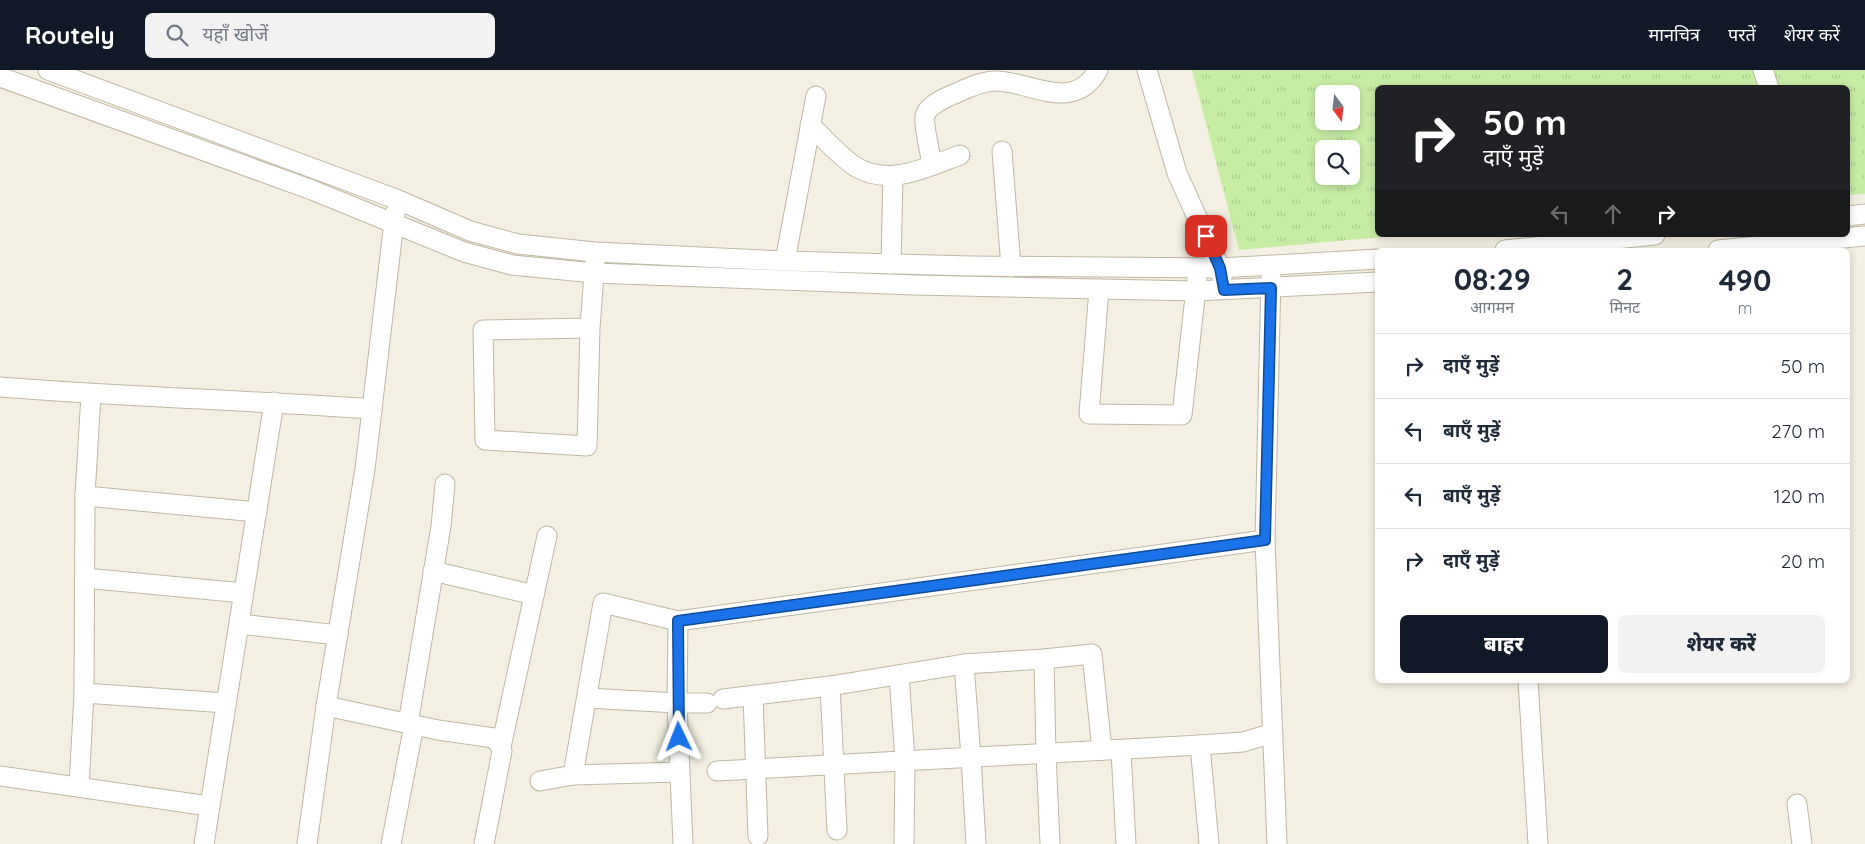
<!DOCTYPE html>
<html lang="hi">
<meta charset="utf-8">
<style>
:root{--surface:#fff;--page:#f2f2f3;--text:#1f2937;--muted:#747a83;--line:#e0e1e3;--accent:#111827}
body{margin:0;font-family:Quicksand,"Noto Sans Devanagari",sans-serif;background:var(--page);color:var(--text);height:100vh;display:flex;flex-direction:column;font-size:19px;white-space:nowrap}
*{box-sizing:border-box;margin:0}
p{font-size:16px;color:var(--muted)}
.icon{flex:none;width:28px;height:28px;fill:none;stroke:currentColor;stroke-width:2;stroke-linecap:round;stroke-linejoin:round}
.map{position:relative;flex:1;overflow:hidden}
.details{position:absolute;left:1375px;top:178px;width:475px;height:435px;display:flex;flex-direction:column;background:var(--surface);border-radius:8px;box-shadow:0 2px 8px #0003}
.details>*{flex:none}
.banner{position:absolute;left:1375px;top:15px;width:475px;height:152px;border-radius:8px;box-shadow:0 2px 8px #0003;background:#202124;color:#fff;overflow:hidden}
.needle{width:32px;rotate:165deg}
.controls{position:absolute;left:1315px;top:15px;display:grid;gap:10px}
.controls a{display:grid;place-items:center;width:45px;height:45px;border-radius:8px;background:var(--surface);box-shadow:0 2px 8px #0003;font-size:25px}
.pin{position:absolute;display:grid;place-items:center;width:42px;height:42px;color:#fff;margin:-21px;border-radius:10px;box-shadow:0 2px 8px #0006}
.me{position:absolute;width:55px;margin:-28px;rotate:358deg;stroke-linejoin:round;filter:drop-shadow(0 0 4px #0008)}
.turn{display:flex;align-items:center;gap:18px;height:105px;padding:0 25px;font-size:22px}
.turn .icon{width:65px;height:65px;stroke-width:2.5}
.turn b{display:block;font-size:35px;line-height:42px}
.lanes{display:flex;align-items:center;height:48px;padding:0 25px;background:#0003;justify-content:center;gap:25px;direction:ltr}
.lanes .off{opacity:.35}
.eta{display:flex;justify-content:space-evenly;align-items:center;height:85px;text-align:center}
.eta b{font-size:30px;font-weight:800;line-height:35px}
.cta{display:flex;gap:10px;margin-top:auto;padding:10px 25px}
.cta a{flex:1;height:58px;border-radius:8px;background:var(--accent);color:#fff;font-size:20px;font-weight:800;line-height:58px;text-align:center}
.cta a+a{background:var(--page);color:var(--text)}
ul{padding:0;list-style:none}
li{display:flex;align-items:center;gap:15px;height:65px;padding:0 25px;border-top:1px solid var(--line)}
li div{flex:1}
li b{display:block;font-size:19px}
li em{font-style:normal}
header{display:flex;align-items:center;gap:30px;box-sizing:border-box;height:70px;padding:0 25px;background:var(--accent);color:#fff}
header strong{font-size:24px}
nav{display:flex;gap:28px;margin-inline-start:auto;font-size:18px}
.search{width:350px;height:45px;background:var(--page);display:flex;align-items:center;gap:12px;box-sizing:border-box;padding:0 18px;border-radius:8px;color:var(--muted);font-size:19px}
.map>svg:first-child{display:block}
.grass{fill:url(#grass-tufts);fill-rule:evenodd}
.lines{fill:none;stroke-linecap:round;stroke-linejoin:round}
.minor-casing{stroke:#bfb8a4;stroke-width:21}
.minor{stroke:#fff;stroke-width:19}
.route-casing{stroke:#114b97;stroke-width:12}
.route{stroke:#1a73e8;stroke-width:9}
</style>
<header>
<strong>Routely</strong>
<div class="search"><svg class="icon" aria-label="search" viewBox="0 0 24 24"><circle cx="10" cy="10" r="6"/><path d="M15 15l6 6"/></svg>यहाँ खोजें</div>
<nav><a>मानचित्र</a><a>परतें</a><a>शेयर करें</a></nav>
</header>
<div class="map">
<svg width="1865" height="774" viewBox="0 0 1865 774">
<defs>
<pattern id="grass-tufts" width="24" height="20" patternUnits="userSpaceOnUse" patternTransform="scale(1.25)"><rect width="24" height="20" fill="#c7eda5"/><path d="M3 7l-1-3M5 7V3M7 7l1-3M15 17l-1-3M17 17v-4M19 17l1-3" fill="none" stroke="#accc8e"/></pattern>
</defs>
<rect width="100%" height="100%" fill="#f3efe2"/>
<!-- grass -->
<path class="grass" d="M1192,0H1865V124L1848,125V18H1378V165H1404L1239,180ZM1324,24H1351V51H1324ZM1324,79H1351V106H1324Z"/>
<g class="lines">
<defs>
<g id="minor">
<path d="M48,0L396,129L470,161L518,174L595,182L785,191L971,196L1220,198L1378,189"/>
<path d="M1147,0L1177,103L1220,198L1222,208"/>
<path d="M1763,0L1769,18"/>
<path d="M0,7L312,120L464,182L512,195L594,203L915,215L1099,219L1196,221L1378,212"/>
<path d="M810,55C825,69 839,86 856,97C890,117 927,97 960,85"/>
<path d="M1002,81L1011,197"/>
<path d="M932,95C931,86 923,54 925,46C927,37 939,31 947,27C962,21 977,12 994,11C1029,10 1073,45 1098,0"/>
<path d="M1848,146L1865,144"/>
<path d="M1505,180L1655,165"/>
<path d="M1718,180L1865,166"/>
<path d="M785,191L816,26"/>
<path d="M891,194L893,106"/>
<path d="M1271,206L1265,470L1277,774"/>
<path d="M1099,219L1089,344L1182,345L1197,209"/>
<path d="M590,258L483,260L485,370L587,376L590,258L595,191"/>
<path d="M0,317C124,327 248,330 372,339"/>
<path d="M85,426L257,442"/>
<path d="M433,501L534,525"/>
<path d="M85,508L243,523"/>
<path d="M678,551L677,633L683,774"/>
<path d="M239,554L338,565"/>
<path d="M1044,589L1046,684L1050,774"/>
<path d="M964,594L971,687L976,774"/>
<path d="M899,605L905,690L904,774"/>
<path d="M1528,610L1538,774"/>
<path d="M830,616L837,760"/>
<path d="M84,623L226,633"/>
<path d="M753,625L758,766"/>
<path d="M587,628L677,633H707"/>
<path d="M723,629L830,616L964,594L1044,589L1092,584L1102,680"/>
<path d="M326,636L438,660L494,668L501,677L502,681L484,774"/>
<path d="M408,654L441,456L445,414"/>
<path d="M1200,675L1209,774"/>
<path d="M501,677L547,466"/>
<path d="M1121,680L1126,774"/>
<path d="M717,701L1200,675L1243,672L1273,663"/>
<path d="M573,705L603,533L678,551L1265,470"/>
<path d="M0,706L209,736"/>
<path d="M540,711L573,705L680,702"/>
<path d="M79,717L84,623L85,426L91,324"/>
<path d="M1797,734L1802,774"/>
<path d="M204,774L274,332"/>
<path d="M307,774L326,636L365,399L395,143"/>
<path d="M391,774L414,655"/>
</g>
</defs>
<!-- minor casing -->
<use href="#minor" class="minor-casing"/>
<!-- minor -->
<use href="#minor" class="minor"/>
</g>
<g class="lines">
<defs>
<path id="route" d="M679,667L678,551L1265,470L1271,218L1224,220L1220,198L1206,166"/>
</defs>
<!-- route casing -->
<use href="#route" class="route-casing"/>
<!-- route -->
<use href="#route" class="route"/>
</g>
</svg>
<div class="controls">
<a><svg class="needle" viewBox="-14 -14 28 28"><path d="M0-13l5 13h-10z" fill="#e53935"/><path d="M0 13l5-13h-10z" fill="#747a83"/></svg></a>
<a><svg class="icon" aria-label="search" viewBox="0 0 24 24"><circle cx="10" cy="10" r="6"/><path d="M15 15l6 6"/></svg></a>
</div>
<div class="pin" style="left:1206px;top:166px;background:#d93025"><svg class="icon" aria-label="arrive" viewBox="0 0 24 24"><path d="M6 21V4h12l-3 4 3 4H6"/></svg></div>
<svg class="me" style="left:679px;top:667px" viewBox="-20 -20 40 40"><path d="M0-17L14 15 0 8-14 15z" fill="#1a73e8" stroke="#fff" stroke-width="4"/></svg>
<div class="banner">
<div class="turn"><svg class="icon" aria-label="right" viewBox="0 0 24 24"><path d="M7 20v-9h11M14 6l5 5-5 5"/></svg><div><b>50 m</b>दाएँ मुड़ें</div></div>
<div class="lanes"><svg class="icon off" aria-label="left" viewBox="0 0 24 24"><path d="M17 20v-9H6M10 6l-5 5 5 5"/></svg><svg class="icon off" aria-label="ahead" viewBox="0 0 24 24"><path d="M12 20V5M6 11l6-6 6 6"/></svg><svg class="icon" aria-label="right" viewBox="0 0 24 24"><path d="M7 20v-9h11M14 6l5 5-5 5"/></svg></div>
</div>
<section class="details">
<div class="eta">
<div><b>08:29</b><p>आगमन</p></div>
<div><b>2</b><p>मिनट</p></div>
<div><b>490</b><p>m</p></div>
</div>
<ul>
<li><svg class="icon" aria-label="right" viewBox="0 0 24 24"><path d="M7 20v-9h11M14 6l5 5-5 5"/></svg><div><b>दाएँ मुड़ें</b></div><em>50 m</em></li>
<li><svg class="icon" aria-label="left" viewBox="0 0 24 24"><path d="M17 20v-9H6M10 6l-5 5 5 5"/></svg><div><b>बाएँ मुड़ें</b></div><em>270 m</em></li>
<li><svg class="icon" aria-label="left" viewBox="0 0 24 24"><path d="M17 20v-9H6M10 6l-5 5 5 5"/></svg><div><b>बाएँ मुड़ें</b></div><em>120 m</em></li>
<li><svg class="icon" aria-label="right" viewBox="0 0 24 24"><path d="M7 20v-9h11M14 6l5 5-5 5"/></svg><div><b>दाएँ मुड़ें</b></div><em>20 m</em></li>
</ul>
<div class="cta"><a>बाहर</a><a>शेयर करें</a></div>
</section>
</div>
